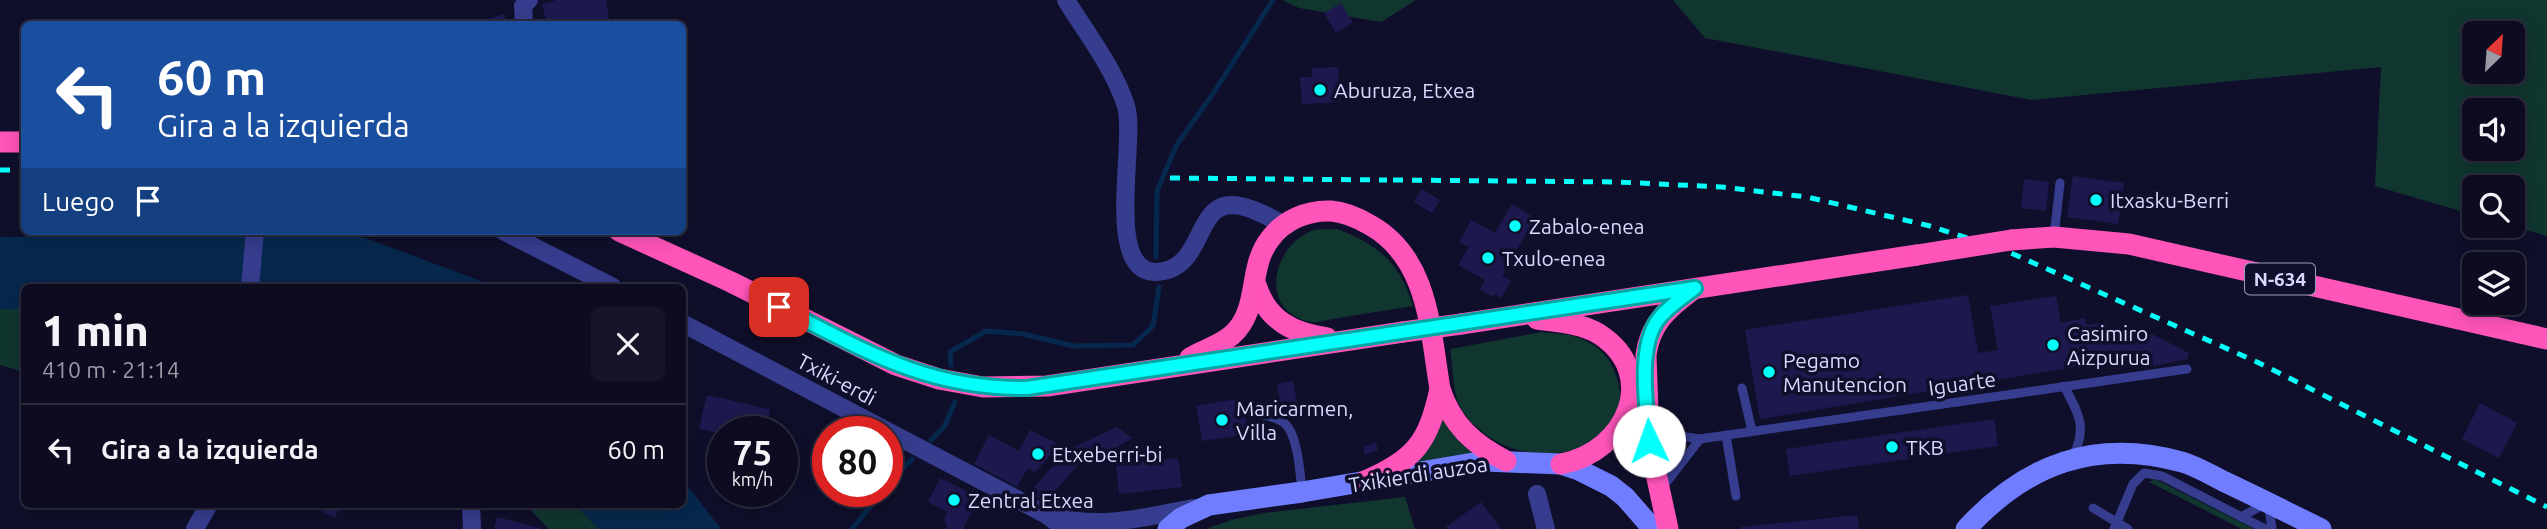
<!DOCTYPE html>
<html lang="es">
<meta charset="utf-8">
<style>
:root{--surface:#0c0b20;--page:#151429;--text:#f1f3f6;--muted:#9a9ba5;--line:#2c2b3e}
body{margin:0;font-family:Ubuntu,sans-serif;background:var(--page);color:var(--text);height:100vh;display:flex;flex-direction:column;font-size:26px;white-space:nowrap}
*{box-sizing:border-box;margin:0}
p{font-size:23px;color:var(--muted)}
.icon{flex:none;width:38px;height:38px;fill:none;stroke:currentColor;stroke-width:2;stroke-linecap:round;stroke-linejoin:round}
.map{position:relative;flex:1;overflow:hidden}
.drawer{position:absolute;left:21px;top:284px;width:665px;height:224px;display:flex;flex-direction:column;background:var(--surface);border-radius:10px;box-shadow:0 4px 18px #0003,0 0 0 2px var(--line)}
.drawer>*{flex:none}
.hud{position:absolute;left:21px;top:21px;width:665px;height:214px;border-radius:10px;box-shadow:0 4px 18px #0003,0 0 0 2px var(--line);background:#1a4fa0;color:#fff;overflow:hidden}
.needle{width:46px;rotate:25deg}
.tools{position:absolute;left:2462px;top:21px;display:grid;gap:14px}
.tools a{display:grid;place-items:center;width:63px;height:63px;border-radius:10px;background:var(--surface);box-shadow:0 4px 18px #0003,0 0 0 2px var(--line);font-size:35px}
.speed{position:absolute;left:707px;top:416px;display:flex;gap:14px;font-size:35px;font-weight:700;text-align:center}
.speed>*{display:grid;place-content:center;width:91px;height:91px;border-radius:50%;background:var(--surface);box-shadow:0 4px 18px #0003,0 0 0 2px var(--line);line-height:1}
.speed small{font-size:18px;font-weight:400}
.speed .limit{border:10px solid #d22;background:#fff;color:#111}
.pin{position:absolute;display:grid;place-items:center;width:60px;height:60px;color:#fff;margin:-30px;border-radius:14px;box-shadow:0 4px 10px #0006}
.me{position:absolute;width:77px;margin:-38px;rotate:357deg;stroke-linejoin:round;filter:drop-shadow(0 0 5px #0008)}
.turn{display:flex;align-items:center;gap:24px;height:147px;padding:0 21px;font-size:32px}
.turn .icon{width:91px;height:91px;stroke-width:2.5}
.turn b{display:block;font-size:49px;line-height:60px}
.then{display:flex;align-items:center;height:66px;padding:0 21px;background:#0003;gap:14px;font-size:26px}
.round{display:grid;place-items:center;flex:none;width:74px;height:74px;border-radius:10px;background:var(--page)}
.headline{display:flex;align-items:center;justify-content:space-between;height:119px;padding:0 21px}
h1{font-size:42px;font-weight:800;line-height:52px}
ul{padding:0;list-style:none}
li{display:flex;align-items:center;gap:21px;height:91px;padding:0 21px;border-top:2px solid var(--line)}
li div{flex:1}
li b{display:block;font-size:26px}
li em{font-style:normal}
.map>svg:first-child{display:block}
.green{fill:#113630;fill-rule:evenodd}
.water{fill:#06284d}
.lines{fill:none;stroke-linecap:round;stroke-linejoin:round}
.stream{stroke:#06284d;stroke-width:5}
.building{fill:#1d194e}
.lane{stroke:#363d8e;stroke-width:9}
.street{stroke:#363d8e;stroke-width:18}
.secondary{stroke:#707dff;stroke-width:21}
.highway{stroke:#ff54ba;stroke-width:21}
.rail{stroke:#05fffa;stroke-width:5;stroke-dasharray:10 9;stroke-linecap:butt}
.highway-bridge{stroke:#ff54ba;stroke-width:21}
.route-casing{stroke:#03a6a2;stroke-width:18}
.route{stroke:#05fffa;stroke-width:12}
.poi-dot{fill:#05fffa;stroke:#100f2b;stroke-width:2.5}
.labels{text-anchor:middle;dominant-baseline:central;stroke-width:7;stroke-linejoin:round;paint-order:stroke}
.shield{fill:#100f2b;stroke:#9d9cbf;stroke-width:2}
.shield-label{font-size:19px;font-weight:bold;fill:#d9d9ff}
.poi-label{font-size:21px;fill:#d9d9ff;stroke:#100f2b;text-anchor:start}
.street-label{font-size:21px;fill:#d9d9ff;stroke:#100f2b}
</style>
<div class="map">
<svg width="2547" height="529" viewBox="0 0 2547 529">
<rect width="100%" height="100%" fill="#100f2b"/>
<!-- green -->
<g class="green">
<path d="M1283,0H1416L1381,22L1299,8Z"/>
<path d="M1673,0H2547V236L2512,226L2513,187H2474V215L2375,186L2381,67L2032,100L1705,38ZM2513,33V72H2474V33ZM2513,110V149H2474V110Z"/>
<path d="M1337,229C1379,245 1400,263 1413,306C1388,310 1363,314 1338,318C1330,319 1319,323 1312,322C1259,313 1270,249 1311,231C1318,228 1329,230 1337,229Z"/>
<path d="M0,309H24V372L0,365Z"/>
<path d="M1542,332C1554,334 1568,333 1579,338C1600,346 1611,358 1617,379C1638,450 1543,470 1494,440C1479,430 1465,419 1458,402C1452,386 1453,365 1450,349Z"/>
<path d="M1443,412L1475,453L1413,463Z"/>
<path d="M2155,479L2254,529H2242L2149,482Z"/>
<path d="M1405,497L1415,529H1206L1231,520L1264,513Z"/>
<path d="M525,504H576L598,529H549Z"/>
</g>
<!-- water -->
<g class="water">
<path d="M56,231H347L497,287H24V309H0V237H21Z"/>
<path d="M683,480L721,529H598L576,504H682Z"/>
</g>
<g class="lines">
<!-- stream -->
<g class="stream">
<path d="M1156,257L1157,191L1176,146L1214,92L1273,0"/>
<path d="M951,365L950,352L986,331L1023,334L1074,346L1133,345L1153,326L1159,287"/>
<path d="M931,440L944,427L955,402"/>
<path d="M887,485L912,459"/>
<path d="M852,529L882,492"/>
</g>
</g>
<!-- building -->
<g class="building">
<path d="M557,0H606L610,24H547L542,4Z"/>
<path d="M1341,3L1353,23L1336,33L1324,13Z"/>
<path d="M504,14L507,24H472Z"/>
<path d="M1338,67L1340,102L1302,104L1300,77H1312V68Z"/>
<path d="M2073,176L2124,183L2118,224L2067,217Z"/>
<path d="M2024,179L2049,182L2046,211L2021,208Z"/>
<path d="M1422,189L1440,200L1432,213L1414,202Z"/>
<path d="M1512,204L1535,218L1502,276L1511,281L1501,298L1494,294L1492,297L1480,289L1485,280L1458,265L1469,247L1459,242L1471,220L1495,233Z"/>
<path d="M1968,295L1978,353L1998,350L1990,306L2056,296L2061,323L2085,318L2086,325L2107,322L2110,336L2127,333L2129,344L2149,341L2148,332L2189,353L2187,359L2153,366L2152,354L1760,419L1745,330Z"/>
<path d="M1293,381L1299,414L1283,417L1277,384Z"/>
<path d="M707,395L770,409L765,432L723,434L699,429Z"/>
<path d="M1243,398L1248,434L1202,441L1196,406Z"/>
<path d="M2480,403L2517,423L2499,458L2462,439Z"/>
<path d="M1994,419L1998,446L1790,476L1786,449Z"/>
<path d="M1117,427L1132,438L1096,460L1078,465L1045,503L1030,492L1066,451Z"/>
<path d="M1030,430L1060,445L1035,472L1028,468L1017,487L974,464L989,435L1019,451Z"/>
<path d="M1376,442L1378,450L1365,455L1363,447Z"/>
<path d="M1178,458L1182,487L1119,494L1116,464Z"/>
<path d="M940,478L979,497L963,529H946L947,526L944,520L947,512L928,502Z"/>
<path d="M1481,502L1501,529H1447L1446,527Z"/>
<path d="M324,504L340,506L335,518L321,512Z"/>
<path d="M1857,515L1859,529H1741V527Z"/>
<path d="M497,517L540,528V529H494Z"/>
</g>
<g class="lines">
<!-- lane -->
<g class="lane">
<path d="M2054,237L2060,183"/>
<path d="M2064,386C2079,414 2088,428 2072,458"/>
<path d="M1742,388L1752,431"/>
<path d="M1252,413C1263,415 1274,416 1283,422C1298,432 1300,474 1302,491"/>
<path d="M1652,423L1665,434L1700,439L2187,369"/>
<path d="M1726,435L1736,496"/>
<path d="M1662,488L1700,439"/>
<path d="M2093,508L2128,529"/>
<path d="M2241,517L2268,502L2272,529"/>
<path d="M2114,529L2133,484L2144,473L2162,476L2265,529"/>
</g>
<!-- street -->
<g class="street">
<path d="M1066,0C1087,34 1114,68 1126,106C1137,138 1103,273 1156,272C1208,270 1192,196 1240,206C1256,209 1271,218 1284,225"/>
<path d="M524,24L523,6L529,0"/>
<path d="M503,231L613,287"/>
<path d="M250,287L255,231"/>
<path d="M682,323L1045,514L1066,529"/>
<path d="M1537,494L1546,529"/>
<path d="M471,504L472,529"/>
<path d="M1055,517C1101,529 1147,517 1193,508"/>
<path d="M195,529L209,504"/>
</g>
<!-- secondary -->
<g class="secondary">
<path d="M1168,529L1181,518L1209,505L1302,492L1485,461L1561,464L1579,470L1611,486L1625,497L1653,529"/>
<path d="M1966,529C2026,464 2095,438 2182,462C2196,466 2211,475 2225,482C2257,497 2289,513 2321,529"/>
</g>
<!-- highway -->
<g class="highway">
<path d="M0,142H24"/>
<path d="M619,231L731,282L896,365L939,379L983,387L1047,386L1403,332"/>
<path d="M2011,240L2054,237L2129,244L2547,339"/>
<path d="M1256,285C1267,320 1292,333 1327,338"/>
<path d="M1537,319C1557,322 1581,323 1599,334C1661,374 1627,452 1561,464"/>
<path d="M1461,324L1917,255"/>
<path d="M1190,358C1203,350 1219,346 1232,335C1261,309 1247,268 1270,239C1284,220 1307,210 1331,211C1345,212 1358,218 1370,225C1429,258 1430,330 1440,389C1452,425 1473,444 1506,461"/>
<path d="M1363,482C1415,460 1428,443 1440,389"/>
<path d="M1668,529L1649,441L1646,355C1650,324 1667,309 1691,291"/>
</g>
<!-- rail -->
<g class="rail">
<path d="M0,170H24"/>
<path d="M1170,178L1387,180"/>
<path d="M1393,180L1618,182L1722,187L1807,197L1930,226L2002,249L2257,362L2547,507"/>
</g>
<!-- highway-bridge -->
<g class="highway-bridge">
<path d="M1917,255L2011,240"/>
<path d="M1403,332L1461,324"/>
</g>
</g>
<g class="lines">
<defs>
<path id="route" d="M779,307C866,351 926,389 1027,388L1695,288C1682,298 1667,307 1657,321C1637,351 1647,407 1649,441"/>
</defs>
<!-- route casing -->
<use href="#route" class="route-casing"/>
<!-- route -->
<use href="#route" class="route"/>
</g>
<!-- markers -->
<g class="poi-dot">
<circle cx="1320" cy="90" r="7"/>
<circle cx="2096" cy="200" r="7"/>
<circle cx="1515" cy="226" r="7"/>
<circle cx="1488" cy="258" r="7"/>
<circle cx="2053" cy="345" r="7"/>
<circle cx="1769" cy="372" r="7"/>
<circle cx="1222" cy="420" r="7"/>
<circle cx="1892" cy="447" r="7"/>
<circle cx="1038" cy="454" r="7"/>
<circle cx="954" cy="500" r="7"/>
</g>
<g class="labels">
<!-- shield labels -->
<rect class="shield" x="2245" y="263.5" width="70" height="31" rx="5"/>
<g class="shield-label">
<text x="2280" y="279">N-634</text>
</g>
<!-- poi labels -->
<g class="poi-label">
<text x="1334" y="90">Aburuza, Etxea</text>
<text x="2110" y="200">Itxasku-Berri</text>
<text x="1529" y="226">Zabalo-enea</text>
<text x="1502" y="258">Txulo-enea</text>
<text x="2067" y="333">Casimiro<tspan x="2067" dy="24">Aizpurua</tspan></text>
<text x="1783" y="360">Pegamo<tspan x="1783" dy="24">Manutencion</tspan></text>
<text x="1236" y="408">Maricarmen,<tspan x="1236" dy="24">Villa</tspan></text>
<text x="1906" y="447">TKB</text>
<text x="1052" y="454">Etxeberri-bi</text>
<text x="968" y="500">Zentral Etxea</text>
</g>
<!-- street labels -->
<g class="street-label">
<text transform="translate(837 379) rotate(28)">Txiki-erdi</text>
<text transform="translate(1962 383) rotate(-8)">Iguarte</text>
<text transform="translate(1418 474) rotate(-9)">Txikierdi auzoa</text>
</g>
</g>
</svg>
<div class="tools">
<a><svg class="needle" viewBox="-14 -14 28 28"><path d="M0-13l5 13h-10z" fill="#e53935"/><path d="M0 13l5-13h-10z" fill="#9a9ba5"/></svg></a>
<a><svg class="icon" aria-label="sound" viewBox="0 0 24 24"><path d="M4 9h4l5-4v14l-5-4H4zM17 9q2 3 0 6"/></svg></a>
<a><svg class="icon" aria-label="search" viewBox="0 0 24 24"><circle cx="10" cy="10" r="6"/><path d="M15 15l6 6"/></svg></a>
<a><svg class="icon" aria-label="layers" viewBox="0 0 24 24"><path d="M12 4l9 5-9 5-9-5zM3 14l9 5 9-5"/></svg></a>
</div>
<div class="speed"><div>75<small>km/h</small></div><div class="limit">80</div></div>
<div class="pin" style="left:779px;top:307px;background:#d93025"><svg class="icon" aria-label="arrive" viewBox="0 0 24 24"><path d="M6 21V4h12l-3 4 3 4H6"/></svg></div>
<svg class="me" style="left:1649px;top:441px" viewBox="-20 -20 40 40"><circle r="19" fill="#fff"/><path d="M0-13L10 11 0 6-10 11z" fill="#05fffa"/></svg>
<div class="hud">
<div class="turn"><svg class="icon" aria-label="left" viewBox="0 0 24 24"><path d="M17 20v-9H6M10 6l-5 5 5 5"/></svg><div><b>60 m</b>Gira a la izquierda</div></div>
<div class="then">Luego<svg class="icon" aria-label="arrive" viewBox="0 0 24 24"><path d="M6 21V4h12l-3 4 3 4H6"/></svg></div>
</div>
<section class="drawer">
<div class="headline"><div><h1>1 min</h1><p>410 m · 21:14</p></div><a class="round"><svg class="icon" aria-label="close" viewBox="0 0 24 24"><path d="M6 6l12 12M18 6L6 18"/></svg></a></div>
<ul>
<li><svg class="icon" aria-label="left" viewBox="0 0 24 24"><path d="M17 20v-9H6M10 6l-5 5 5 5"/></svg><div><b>Gira a la izquierda</b></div><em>60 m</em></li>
</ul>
</section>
</div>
